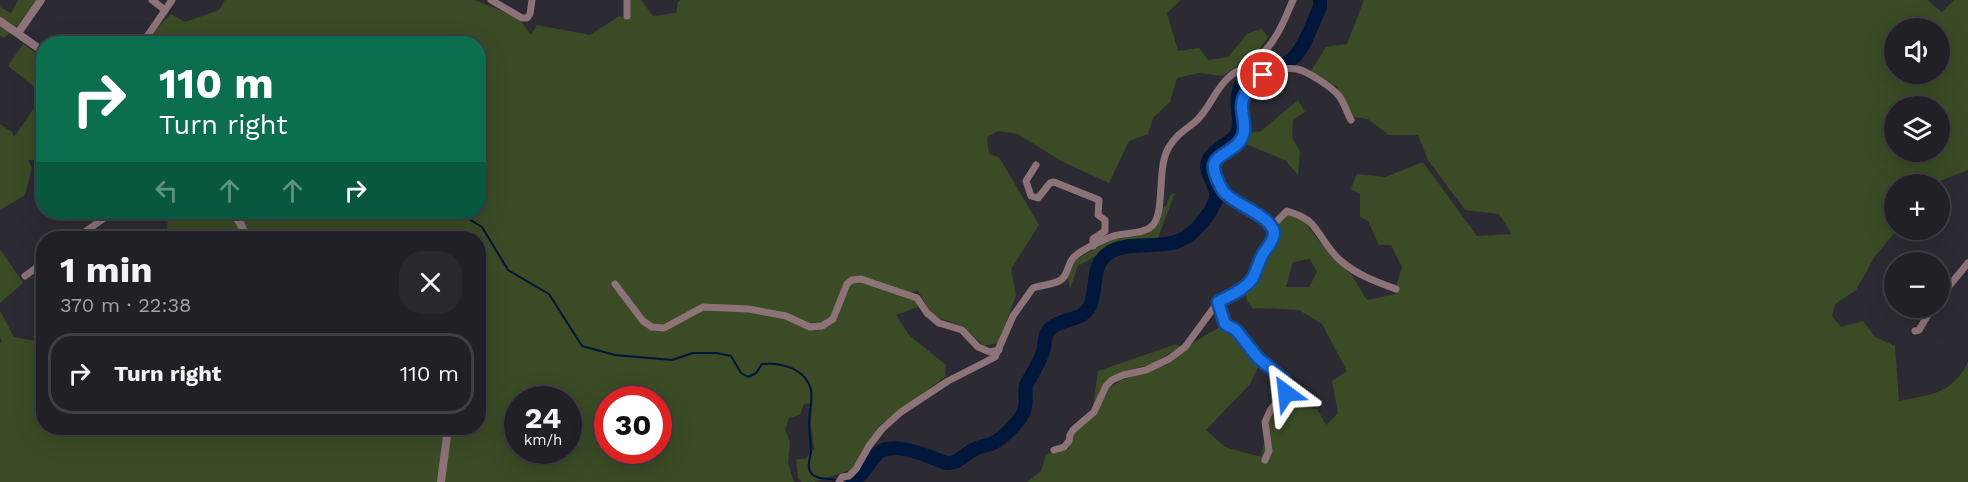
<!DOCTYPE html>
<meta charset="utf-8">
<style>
:root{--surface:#212026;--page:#29282e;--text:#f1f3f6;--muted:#a2a3a7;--line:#3e3e43}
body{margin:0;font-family:"Work Sans",sans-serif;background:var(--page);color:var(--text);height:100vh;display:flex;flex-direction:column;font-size:22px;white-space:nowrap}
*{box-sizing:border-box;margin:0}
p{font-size:20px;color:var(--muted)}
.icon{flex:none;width:33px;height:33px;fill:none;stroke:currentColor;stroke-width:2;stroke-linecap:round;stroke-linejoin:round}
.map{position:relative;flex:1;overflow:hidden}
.drawer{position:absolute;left:36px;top:231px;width:450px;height:204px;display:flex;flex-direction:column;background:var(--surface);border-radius:24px;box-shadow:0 6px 24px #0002,0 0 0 2px var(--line)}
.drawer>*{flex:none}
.banner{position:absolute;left:36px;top:36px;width:450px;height:183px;border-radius:24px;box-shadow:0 6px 24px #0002,0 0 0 2px var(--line);background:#0b6e4f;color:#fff;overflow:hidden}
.controls{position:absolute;left:1884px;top:18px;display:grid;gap:12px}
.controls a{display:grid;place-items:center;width:66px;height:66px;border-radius:50%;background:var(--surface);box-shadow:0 6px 24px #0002,0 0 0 2px var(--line);font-size:30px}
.speed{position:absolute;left:504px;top:386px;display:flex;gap:12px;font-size:30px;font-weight:700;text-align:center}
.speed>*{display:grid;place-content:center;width:78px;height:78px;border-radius:50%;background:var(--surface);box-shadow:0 6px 24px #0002,0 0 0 2px var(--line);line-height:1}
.speed small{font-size:15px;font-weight:400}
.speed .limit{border:9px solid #d22;background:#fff;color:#111}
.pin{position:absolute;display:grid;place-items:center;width:51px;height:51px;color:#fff;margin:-26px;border:3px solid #fff;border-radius:50%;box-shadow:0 2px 6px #0007}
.me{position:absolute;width:66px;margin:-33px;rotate:330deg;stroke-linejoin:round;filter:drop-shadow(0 0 4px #0008)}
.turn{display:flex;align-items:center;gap:21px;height:126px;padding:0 24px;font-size:27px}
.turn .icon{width:78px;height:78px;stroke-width:2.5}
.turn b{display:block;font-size:42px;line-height:51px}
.lanes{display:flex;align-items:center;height:57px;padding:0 24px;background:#0003;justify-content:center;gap:30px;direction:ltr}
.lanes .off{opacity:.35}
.round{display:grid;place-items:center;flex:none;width:63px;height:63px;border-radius:24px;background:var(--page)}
.headline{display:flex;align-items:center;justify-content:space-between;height:102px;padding:0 24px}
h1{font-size:36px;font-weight:700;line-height:45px}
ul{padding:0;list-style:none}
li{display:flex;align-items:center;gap:18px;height:81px;margin:0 12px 9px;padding:0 12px;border:3px solid var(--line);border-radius:24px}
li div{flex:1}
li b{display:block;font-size:22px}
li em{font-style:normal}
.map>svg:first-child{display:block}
.green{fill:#3a4b25;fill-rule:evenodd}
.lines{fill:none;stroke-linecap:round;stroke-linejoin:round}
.stream{stroke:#00163a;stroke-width:2}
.river{stroke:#00163a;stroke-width:14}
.minor{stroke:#8d7278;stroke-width:7}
.tertiary{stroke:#8d7278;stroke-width:8}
.route-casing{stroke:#114b97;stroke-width:15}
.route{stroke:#1a73e8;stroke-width:10}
</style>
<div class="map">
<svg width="1968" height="482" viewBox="0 0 1968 482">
<rect width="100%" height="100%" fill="#2c2b33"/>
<!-- green -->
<g class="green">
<path d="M18,0H36L17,26L4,38L0,35V7L11,13Z"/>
<path d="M225,0H474L518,17L531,35L537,25L590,35L619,16L630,18V0H641L653,16L676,13L678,2L681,0H1181L1167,13L1178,51L1199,48L1208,60L1228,57L1248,33L1262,29L1268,37L1259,50L1223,76L1199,73L1177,78L1170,102L1153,118L1148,134L1129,141L1109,183L1061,161L1018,134L998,131L987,137L989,154L999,157L1039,225L1011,269L1016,296L998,343L984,346L964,327L932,315L918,291L911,292L918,307L896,315L909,335L946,365L945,377L880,425L851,470L814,482H802L798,478L796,459H805L814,449L811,426L812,403L804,404L800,415L789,418L785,430L790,442L788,463L794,482H0V343L2,341L0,337V311L14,337L41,342L43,346L44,428H478V238H167L168,212H478V44L147,43L160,25L171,14L185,22L219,10ZM518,399H568V450H518ZM608,399H658V450H608Z"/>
<path d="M1364,0H1927L1942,12L1954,0H1968V170L1937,182L1935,184H1894V230H1897L1875,256L1856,290L1835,304L1832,316L1841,327L1863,321L1875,337L1895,346L1899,401C1931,394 1952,395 1968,362V482H1027L1041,471L1046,454L1069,449L1072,434L1097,412L1110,387L1122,380L1167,365L1194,342L1222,326L1235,333L1259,365L1250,384L1206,430L1225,447L1261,457L1269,421L1282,404L1317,409L1326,425L1338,413L1332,381L1347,371L1322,324L1299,310L1257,308L1253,309L1247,301L1245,290L1262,260L1276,243V228L1287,213L1305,222L1322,245L1351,274L1367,300L1396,294V287L1402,267L1391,245H1379L1368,221L1360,217V194L1351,189L1357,174L1385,177L1423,162L1477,236L1512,234L1499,214L1465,210L1428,160L1418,135H1389L1368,119L1353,117L1337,87L1311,71L1326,47L1347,44ZM1894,28H1940V74H1894ZM1894,106H1940V152H1894ZM1310,259L1317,272L1309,287H1286L1293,262Z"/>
<path d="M23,44L43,58V81L37,89L8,66Z"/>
<path d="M43,95V160H28L32,168L25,195L0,210V124L12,132L14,137Z"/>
<path d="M1298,100L1305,112L1293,120L1292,138L1300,151L1298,175L1285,160L1243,143L1249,133L1261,131Z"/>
<path d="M1175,193L1157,240C1136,243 1112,242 1099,260L1096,256L1078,266L1070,289L1068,277L1075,260L1113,239L1147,233L1156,225L1162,207L1166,206L1170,195Z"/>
<path d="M0,249L23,283L0,303Z"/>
<path d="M1176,344L1180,347L1152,364L1122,372L1106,381L1093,407L1098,371Z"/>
</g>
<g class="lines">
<!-- stream -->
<path class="stream" d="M444,212L469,219L482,227L508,270L549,294L582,346L615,355L672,360L693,353H716L731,356L741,373L748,377L756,373L762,364C782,362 806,369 811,390C813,401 809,413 809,423C809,433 811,442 811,452C810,459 806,468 812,474C818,481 830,477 838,481"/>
<!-- river -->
<path class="river" d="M853,482C863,475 869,462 878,453C894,440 930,457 946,463C960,464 963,454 975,449C980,446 987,446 993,443C1002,439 1019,422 1023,413C1028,405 1024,394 1026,385C1032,374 1041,361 1044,348C1045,341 1044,333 1051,328C1062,318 1083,321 1090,306C1098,288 1090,264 1110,252C1138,237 1171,256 1196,229C1203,221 1217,206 1216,194C1215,182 1203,171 1209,159C1215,147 1233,144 1238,131C1242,118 1232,98 1243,82C1254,66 1279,69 1292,59C1304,50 1313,22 1320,7V0"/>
<!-- minor -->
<g class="minor">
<path d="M152,0L165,10"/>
<path d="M491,0L522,18H527L530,14L532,0"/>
<path d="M627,16V0"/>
<path d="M142,44L172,0"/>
<path d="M1257,60L1263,75"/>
<path d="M1036,165L1026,181L1031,196L1038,198L1050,183L1054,182L1099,200L1098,215L1105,220V231L1093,239V246"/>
<path d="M1272,226L1287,211C1296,214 1305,217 1312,224C1322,236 1329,251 1341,261C1357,275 1377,282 1396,289"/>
<path d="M76,238L113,212"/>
<path d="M1916,260L1919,262"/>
<path d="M25,276L44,262"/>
<path d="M615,284L643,321L652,327L664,328L703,307L749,309L786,316L810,327L822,326L833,319L847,284L852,280L861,279L917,298L927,313L939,323L962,330L978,347L990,352L999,350"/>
<path d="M1940,297L1968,263"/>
<path d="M1218,302L1225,324L1236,330L1258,358L1284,379L1286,385L1285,393L1271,409L1265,422L1269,451L1265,460"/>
<path d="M1915,331L1919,330L1932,308"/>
<path d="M1054,450L1064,447L1069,441L1070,435L1073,430L1094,412L1106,386L1112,380L1123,375L1146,370L1169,359L1185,347L1218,302L1244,288L1252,279L1262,255L1271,243L1274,233L1272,226C1261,217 1229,201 1224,191C1220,186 1216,177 1215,170C1210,154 1237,151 1242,138C1248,123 1237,107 1246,93C1256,77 1277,66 1297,69C1307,71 1332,87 1339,96C1344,102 1347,113 1351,120"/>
<path d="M839,482L842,477L849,476L856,469L869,446L882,429L901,412L948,381L995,357L1013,316L1033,288C1041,285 1051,285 1059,281C1068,277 1067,265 1073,258C1079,251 1099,242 1108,238C1121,231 1141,236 1152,226C1166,212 1156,167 1169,147C1176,135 1185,130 1195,122C1209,110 1214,91 1228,78C1236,70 1249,66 1258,58C1276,42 1284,21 1293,0"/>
</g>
<!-- tertiary -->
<g class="tertiary">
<path d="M0,21L44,52"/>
<path d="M18,33L41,0"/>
<path d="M228,212C239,218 243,226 245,238"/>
<path d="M441,482L448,428"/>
</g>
</g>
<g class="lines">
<defs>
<path id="route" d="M1263,75C1252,84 1241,94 1242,109C1243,117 1245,124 1244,132C1240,153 1211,153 1214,169C1215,175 1221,190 1226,194C1236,205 1274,217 1274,234C1273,242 1267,247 1263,254C1258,262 1257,272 1252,279C1244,290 1229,296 1218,302L1225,324L1236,330L1258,358L1284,379L1286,385V393"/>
</defs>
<!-- route casing -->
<use href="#route" class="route-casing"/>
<!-- route -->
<use href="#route" class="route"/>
</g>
</svg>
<div class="controls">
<a><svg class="icon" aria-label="sound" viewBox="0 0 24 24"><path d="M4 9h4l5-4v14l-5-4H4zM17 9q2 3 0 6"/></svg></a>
<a><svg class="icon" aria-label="layers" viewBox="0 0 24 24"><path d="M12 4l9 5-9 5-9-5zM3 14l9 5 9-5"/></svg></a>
<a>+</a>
<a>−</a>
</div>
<div class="speed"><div>24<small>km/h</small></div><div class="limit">30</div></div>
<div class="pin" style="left:1263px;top:75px;background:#d93025"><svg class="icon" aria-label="arrive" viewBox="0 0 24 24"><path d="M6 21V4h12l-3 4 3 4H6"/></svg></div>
<svg class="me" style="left:1286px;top:393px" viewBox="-20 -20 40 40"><path d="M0-17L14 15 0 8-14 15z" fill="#1a73e8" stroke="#fff" stroke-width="4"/></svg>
<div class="banner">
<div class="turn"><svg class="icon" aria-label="right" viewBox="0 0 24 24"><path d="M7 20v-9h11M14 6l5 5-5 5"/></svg><div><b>110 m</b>Turn right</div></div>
<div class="lanes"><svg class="icon off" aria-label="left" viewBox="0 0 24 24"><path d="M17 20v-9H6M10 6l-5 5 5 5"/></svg><svg class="icon off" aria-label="ahead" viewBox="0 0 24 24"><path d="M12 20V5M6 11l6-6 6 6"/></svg><svg class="icon off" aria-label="ahead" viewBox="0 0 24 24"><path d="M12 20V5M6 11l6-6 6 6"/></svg><svg class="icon" aria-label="right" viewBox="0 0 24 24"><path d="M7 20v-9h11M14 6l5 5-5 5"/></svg></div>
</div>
<section class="drawer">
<div class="headline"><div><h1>1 min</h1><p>370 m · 22:38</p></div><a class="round"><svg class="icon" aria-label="close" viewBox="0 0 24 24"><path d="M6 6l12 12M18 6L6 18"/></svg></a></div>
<ul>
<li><svg class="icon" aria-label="right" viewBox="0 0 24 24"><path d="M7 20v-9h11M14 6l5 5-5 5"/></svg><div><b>Turn right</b></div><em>110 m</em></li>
</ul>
</section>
</div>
